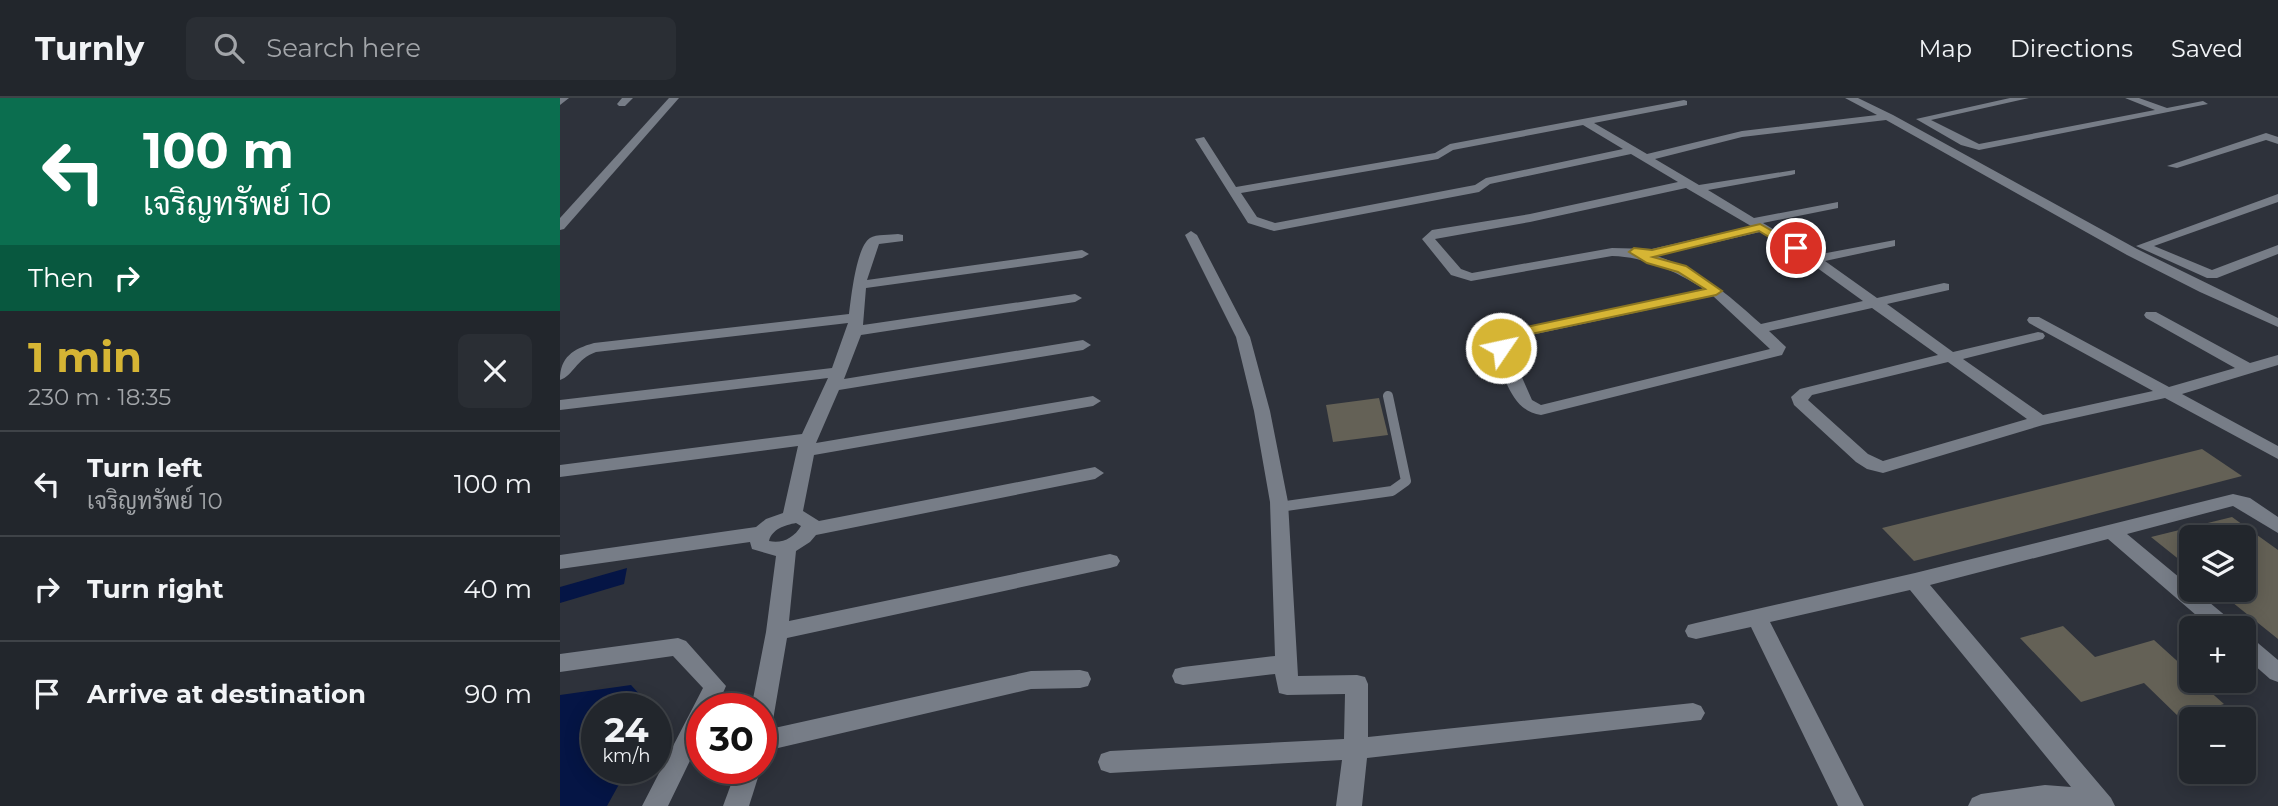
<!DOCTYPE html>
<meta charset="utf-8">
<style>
:root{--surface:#22262c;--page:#2a2e34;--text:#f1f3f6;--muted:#a2a5a9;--line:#3f4348;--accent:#d6b534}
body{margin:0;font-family:Montserrat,Sarabun,sans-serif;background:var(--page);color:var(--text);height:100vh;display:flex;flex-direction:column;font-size:26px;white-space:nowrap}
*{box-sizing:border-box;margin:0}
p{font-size:23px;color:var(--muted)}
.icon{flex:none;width:38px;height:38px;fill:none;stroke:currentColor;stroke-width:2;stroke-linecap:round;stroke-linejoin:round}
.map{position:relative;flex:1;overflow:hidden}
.panel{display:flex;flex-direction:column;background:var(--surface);width:560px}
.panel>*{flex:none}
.guide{background:#0b6e4f;color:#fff;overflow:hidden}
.buttons{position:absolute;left:1619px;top:427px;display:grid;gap:14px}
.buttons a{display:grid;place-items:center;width:77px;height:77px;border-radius:10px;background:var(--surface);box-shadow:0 4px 18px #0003,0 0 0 2px var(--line);font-size:35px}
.speed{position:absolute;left:21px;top:595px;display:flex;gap:14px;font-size:35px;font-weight:700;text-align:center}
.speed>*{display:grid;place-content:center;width:91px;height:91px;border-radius:50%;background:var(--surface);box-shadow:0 4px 18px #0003,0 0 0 2px var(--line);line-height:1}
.speed small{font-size:18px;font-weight:400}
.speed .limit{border:10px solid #d22;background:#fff;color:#111}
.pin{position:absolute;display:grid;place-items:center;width:60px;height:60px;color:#fff;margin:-30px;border:4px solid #fff;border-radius:50%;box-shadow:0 2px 7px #0007}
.me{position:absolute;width:77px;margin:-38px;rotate:56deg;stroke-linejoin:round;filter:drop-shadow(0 0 5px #0008)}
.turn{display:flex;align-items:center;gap:24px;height:147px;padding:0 28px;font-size:32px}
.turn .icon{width:91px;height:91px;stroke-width:2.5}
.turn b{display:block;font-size:49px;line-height:60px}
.then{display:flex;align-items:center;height:66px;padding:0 28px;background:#0003;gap:14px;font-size:26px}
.round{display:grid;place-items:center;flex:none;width:74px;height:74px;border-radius:10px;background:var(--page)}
.overview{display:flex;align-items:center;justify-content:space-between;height:119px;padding:0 28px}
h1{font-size:42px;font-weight:700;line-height:52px;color:var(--accent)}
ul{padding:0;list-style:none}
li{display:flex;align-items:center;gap:21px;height:105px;padding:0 28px;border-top:2px solid var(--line)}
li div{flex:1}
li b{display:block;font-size:26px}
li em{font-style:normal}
header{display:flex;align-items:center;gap:42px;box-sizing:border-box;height:98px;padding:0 35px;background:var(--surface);border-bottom:2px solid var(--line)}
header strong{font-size:33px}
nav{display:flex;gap:38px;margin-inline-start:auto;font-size:24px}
.search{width:490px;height:63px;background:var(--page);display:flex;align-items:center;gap:18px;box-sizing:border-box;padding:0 24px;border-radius:10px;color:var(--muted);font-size:26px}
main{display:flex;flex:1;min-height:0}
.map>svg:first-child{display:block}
.water{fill:#051545}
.building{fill:#646156}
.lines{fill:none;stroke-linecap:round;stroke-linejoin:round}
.lane{stroke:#777d87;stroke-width:10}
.street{fill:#777d87;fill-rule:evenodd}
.route{fill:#d6b534;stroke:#8b7622;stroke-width:2}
</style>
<header>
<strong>Turnly</strong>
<div class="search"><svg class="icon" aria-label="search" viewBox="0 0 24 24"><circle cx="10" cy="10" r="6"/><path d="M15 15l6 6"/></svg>Search here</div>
<nav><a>Map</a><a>Directions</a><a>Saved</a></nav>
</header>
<main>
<section class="panel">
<div class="guide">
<div class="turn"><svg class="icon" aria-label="left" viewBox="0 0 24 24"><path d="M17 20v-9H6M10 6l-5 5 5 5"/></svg><div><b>100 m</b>เจริญทรัพย์ 10</div></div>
<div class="then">Then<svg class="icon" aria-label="right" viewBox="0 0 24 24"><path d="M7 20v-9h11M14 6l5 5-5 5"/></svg></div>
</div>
<div class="overview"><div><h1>1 min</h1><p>230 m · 18:35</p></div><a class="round"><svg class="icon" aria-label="close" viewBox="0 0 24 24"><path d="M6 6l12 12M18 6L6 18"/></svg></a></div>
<ul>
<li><svg class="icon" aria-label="left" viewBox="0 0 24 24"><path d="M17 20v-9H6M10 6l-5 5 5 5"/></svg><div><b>Turn left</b><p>เจริญทรัพย์ 10</p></div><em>100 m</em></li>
<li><svg class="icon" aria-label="right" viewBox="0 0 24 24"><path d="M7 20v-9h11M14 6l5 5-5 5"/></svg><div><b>Turn right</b></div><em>40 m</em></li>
<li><svg class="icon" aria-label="arrive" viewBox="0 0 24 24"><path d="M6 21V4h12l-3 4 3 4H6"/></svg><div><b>Arrive at destination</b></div><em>90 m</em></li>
</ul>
</section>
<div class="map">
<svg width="1718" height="708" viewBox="0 0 1718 708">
<rect width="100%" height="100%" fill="#2e323b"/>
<!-- water -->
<g class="water">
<path d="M67,470L64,486L0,505V489Z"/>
<path d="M71,587L93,611H37V670H68L47,708H0V597Z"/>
</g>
<!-- building -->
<g class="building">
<path d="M819,300L828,337L773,344L766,307Z"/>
<path d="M1642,351L1682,378L1354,463L1322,430Z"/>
<path d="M1672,419L1718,452V541L1657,492H1684V439H1631V471L1591,439Z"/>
<path d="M1503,528L1535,559L1594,542L1626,571L1631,576V583H1638L1664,606L1620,620L1584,585L1521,604L1460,540Z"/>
</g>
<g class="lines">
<!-- lane -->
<path class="lane" d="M719,409L832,393L846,383L828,298"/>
<!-- street -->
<g class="street">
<path d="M0,0H9L0,7Z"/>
<path d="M62,0H73L65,8H59L57,6Z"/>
<path d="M109,0H119L4,131L0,132V120Z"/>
<path d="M1285,0H1298L1333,17L1577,151L1718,220V229L1640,194L1567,157L1326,22L1182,39L1095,61L1139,87L1235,72V76L1231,77L1148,92L1194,120L1278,104V110L1203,125L1256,157L1335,142V148L1265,163L1317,200L1384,185L1389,186V192L1327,206L1393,254L1478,234L1483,235L1485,238L1483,241L1403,261L1483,317L1593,293L1469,225L1467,222L1469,219H1479L1609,289L1675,270L1586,220L1584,217L1586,214H1596L1690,265L1718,257V267L1622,296L1718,348V361L1605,300L1483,327L1323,375L1307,371L1296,364L1234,307L1231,299L1240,291L1378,257L1312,210L1209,233L1226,249L1222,257L981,317C950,313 944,275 933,250L939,236L1144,191C1115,173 1086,159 1052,158L911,183L891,177L862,141L872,132L970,116L1118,84L1071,56L930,86L919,94L714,133L688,125L635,41L644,39L676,89L875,55L890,46L1124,2L1127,3V7L1034,25L1087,56L1182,33L1317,17ZM1023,27L1063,51L926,80L915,87L715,125L697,119L681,95L878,61L893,52ZM1126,90L1191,128L1092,151L1052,150L912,175L901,171L875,141L970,124ZM1200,134L1249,164L1303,203L1201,226C1165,194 1143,174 1097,158ZM1153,198L1210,251L981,307L972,302L949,250L951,242L957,240ZM1388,264L1467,321L1323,363L1308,356L1248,302L1252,297Z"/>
<path d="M1450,0H1469L1371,22L1419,46L1595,12L1565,0H1579L1607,10L1643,3L1648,6L1419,52L1401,47L1356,21Z"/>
<path d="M1706,35L1718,39V46L1706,42L1617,70L1607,68Z"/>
<path d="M1718,96V104L1594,148L1652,172L1718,147V156L1657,180H1647L1576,148Z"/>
<path d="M631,133L637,137L690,239L710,313L728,404L738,578L797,577L805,579L808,586V639L1133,605L1141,608L1145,615L1141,622L807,660L802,708H776L782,662L550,675L541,672L538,664L541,656L550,653L784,641L785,596L727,597L719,595L715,576L623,587L615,585L612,578L615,571L623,569L715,558L710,404L694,313L676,239L625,137Z"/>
<path d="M338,136L343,137V143L319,146L307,182L522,152L529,156L522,160L306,190L303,227L515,196L522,200L515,204L301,237L284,281L523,242L531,247L523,252L279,292L256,345L533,298L541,303L533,308L254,357L243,413L259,423L535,369L544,375L535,381L256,437L250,444L236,453L229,523L550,456L557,458L560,463L557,468L550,470L227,540L213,622L209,629L201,632V611H191L206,534L216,458L192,451L190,444L0,471V457L196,429L206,421L223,415L238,348L0,379V367L242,336L268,280L0,312V302L272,270L288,225L36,254C16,261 13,278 0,282C0,259 13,251 34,245L289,216C291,201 296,149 310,140C316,136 331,137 338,136ZM236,425L241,428C234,440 222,446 209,443C212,431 225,427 236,425Z"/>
<path d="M1673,396L1690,400L1718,419V435L1673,408L1567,436L1673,524L1676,530H1651L1548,441L1370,487L1551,700L1555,708H1408L1412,700L1421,696L1485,687L1511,689L1350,492L1210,524L1304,708H1278L1191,529L1136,541L1128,539L1125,533L1128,527L1136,525L1355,475Z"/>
<path d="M1684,537L1692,540L1718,562V584L1710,581L1684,558Z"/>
<path d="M118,540L126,543L166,588L156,611H142V638L108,708H82L143,590L113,558L0,574V556Z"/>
<path d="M520,572L528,574L531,581L528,588L520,590L471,591L201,654V633L471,573Z"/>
<path d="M177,670H201L189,708H163Z"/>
</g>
</g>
<!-- route -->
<path class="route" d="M1200,126L1242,150L1232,153L1199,133L1093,159L1126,168L1162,193L1156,197L957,239L950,242L946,253L941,254L934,250L939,237L948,233L1145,191L1118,174L1087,165L1069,154L1074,150L1092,152Z"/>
</svg>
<div class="buttons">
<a><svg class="icon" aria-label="layers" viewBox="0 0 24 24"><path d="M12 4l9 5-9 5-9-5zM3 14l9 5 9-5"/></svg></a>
<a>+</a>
<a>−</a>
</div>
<div class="speed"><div>24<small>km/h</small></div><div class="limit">30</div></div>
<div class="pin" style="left:1236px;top:150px;background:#d93025"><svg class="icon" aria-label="arrive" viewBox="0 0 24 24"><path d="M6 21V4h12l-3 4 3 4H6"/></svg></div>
<svg class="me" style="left:941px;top:250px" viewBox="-20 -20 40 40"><circle r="17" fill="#d6b534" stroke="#fff" stroke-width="3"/><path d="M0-11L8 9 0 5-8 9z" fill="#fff"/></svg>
</div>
</main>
